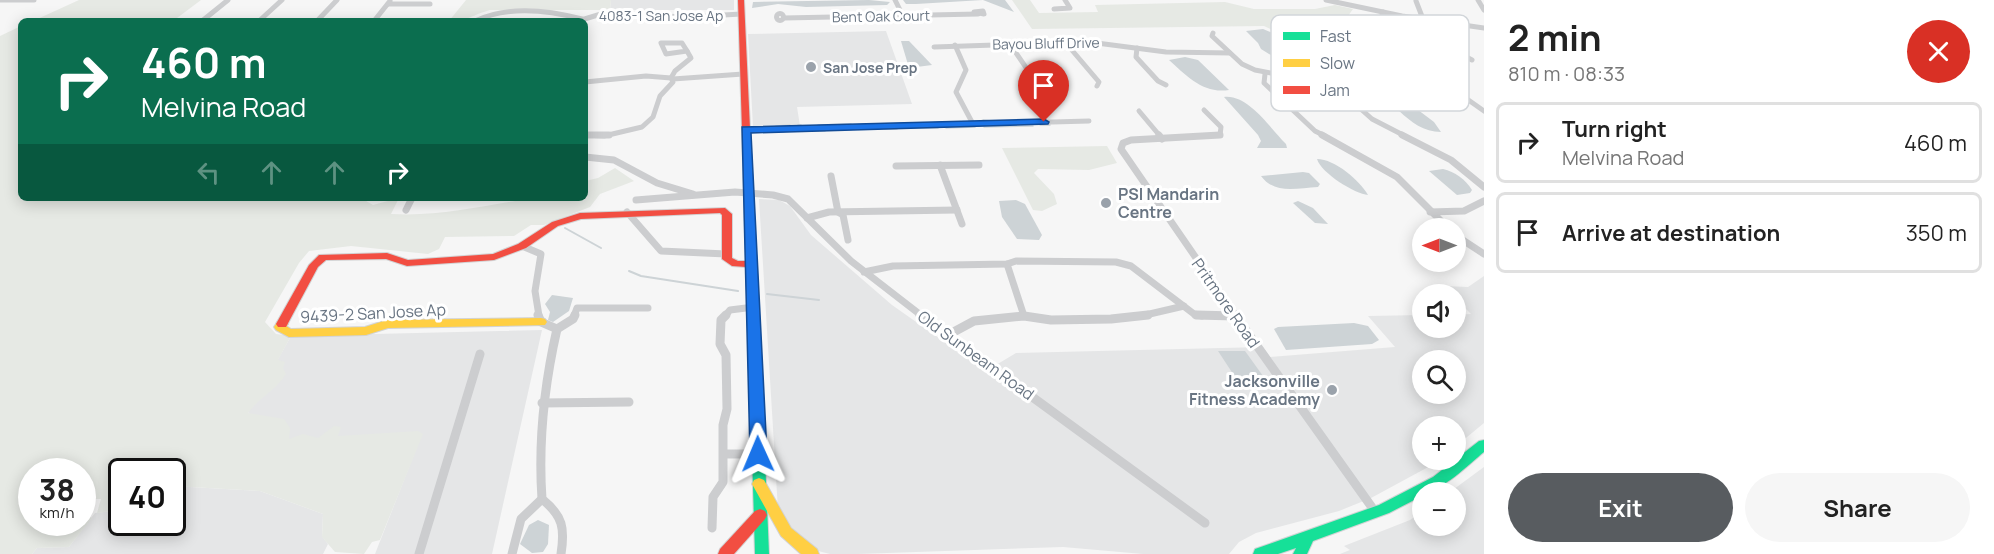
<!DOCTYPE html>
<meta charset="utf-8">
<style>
:root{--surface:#fff;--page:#f6f6f6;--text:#222;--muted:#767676;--line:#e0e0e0;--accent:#585c60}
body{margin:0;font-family:Manrope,sans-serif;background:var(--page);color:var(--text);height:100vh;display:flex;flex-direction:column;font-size:22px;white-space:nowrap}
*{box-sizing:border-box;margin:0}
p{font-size:20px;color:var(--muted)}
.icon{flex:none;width:33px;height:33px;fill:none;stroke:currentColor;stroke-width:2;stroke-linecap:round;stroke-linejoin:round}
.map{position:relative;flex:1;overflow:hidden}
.side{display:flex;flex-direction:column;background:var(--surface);width:510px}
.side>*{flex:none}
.hud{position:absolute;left:18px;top:18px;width:570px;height:183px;border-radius:9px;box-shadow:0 3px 15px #0003;background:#0b6e4f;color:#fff;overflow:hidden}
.needle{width:39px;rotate:270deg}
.fabs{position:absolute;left:1412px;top:218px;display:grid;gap:12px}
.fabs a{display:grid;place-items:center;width:54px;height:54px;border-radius:50%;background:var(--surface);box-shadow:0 3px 15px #0003;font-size:30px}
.speed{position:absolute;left:18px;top:458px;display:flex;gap:12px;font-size:30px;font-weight:700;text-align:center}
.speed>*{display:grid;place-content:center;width:78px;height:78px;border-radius:50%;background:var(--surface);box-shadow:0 3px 15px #0003;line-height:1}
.speed small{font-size:15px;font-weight:400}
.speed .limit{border:3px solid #111;border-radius:9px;background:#fff;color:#111}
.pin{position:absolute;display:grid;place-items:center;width:51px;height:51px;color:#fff;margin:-62px -26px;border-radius:50% 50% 50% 0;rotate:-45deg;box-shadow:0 0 6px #0007}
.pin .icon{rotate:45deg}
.me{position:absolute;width:66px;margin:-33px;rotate:359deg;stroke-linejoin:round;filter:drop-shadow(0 0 4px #0008)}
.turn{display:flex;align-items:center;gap:21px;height:126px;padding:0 24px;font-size:27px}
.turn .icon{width:78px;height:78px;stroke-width:2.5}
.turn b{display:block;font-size:42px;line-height:51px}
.lanes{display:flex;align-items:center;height:57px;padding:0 24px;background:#0003;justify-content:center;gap:30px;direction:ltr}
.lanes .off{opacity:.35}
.round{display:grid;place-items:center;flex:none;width:63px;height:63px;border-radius:32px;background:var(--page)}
.overview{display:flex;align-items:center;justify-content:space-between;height:102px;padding:0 24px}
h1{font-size:36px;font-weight:700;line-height:45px}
.button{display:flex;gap:12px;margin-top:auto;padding:12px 24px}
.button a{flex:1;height:69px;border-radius:36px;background:var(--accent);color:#fff;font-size:24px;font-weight:700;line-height:69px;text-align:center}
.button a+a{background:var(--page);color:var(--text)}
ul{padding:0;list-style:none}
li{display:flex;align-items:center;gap:18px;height:81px;margin:0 12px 9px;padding:0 12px;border:3px solid var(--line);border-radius:9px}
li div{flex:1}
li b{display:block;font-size:22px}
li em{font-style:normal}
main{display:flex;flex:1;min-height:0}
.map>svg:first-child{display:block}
.built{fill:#e5e6e7;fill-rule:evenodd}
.green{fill:#e6e9e4}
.water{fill:#cdd3d6}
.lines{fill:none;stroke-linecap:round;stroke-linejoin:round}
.stream-far1{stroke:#cdd3d6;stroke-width:1.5}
.stream{stroke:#cdd3d6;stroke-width:2}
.fast-casing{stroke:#d2d3d4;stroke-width:2}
.slow-casing{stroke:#d2d3d4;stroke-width:2}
.jam-casing{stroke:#d2d3d4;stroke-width:2}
.street-far2{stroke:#cccdcf;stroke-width:5}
.street-far1{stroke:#cccdcf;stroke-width:7}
.street{stroke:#cccdcf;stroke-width:9}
.fast{fill:#16e098;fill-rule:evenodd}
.slow{fill:#ffcf43;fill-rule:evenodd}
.jam{fill:#f24e42;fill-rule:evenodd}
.route{fill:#1a73e8;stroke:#114b97;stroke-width:1.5}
.poi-dot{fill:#9aa2ab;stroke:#fff;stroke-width:2}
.labels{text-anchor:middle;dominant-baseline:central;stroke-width:6;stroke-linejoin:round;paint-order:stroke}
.far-street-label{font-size:14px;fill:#697583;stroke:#fff}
.far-poi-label{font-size:14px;font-weight:bold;fill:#697583;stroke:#fff;text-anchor:start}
.poi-label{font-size:16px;font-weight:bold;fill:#697583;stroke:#fff;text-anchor:start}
.street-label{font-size:16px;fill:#697583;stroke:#fff}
.key{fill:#fff;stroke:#d2d6da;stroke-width:1.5}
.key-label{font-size:16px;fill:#697583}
</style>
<main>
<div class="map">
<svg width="1484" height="554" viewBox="0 0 1484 554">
<rect width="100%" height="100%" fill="#f6f6f6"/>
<!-- built -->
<g class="built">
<path d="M611,0H734V10H610Z"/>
<path d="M886,31L912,104L797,107L800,126L753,127L748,34Z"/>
<path d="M759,199L779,200L790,206L811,235L892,305L986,371L1016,353L1263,347L1270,357L1395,347L1368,316L1422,315V327H1455V315L1471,314L1455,298V294L1444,286L1468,287L1484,276V423L1455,447V426H1422V459H1439L1432,465L1371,498L1339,511L1256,533L1239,542L1229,554H1143L1063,547L858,554H830L814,550L793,537L778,510ZM1422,360H1455V393H1422Z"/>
<path d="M542,330L492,554H375L422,434L289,440L248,413L291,336Z"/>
<path d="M1484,467V554H1340L1350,550L1344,546L1410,520L1422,512V525H1455V492H1450Z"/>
<path d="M173,486L260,491L323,514L322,536L328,544L323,554H32L37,548L69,547L95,513L111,511L121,493L122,522H172Z"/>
</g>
<!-- green -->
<g class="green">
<path d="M79,0H201L173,21H33Z"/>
<path d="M466,0H611L610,10H490C472,15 468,21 449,21Z"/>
<path d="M1012,0H1030L1039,13L1098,12L1095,5L1225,2L1254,9H1315L1335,5L1353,9L1348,16L1306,18L1344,45L1294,40L1264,26L1032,29Z"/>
<path d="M21,26V198H361L373,205L399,198L391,214C440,217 486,205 534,198C550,196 569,198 585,198V181L598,178L615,168L634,181L600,194L590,207L544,225H531L514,236L445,237L439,249L428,254L351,246L309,251L299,263L265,322L276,334L291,336L278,360L285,362L283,368L286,374C276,390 260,397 248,413L284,419L290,428L289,439L303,434L318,438L334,426L341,427L338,436L418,431L423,434L380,540L372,542L364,554L335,552L322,537L323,514L260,491L173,486L172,471H122L121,493L111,511L97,513L101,499H95L83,504L82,471H32V522H82L83,514L92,518L69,547L37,548L32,554H0V36Z"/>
<path d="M1107,146L1117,163L1089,170L1038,169L1034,173L1054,194L1057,204L1042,211L1033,210L1002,148Z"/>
</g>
<!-- water -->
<g class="water">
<path d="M869,0L890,2L887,5L806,7L778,4L752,8L753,2Z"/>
<path d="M903,0H1005L1014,12L983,0L916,4H906Z"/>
<path d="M1263,29L1294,42L1336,48L1434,122L1441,132C1407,132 1389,93 1363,78C1334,63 1298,68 1269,54L1261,49L1258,43L1246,31Z"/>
<path d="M901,41H909L932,65L909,68Z"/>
<path d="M1185,57L1198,60L1229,90C1203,94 1187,76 1169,60Z"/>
<path d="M1224,97C1248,94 1270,128 1286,144L1287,148H1257L1261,141L1258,135Z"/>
<path d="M1317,159C1335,159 1360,181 1368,195C1355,194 1321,173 1317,159Z"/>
<path d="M1443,169C1455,172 1465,179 1472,190L1470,193L1457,195L1429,171Z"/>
<path d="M1303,172L1309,173L1320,184L1318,187C1297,188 1275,195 1261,176Z"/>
<path d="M1016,200L1025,204L1042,235L1039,240L1017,239L1002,217L999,201Z"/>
<path d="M1298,201L1313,208L1328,224L1315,223L1293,203Z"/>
<path d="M552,295L573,298L569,311L553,322L548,320L550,312L545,304Z"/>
<path d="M1354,323L1368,326L1379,340L1372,344L1286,350L1274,329L1278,327Z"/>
<path d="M1218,351H1245L1268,383L1241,386Z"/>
<path d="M538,520L549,525L548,544L543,552L532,553L520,544L529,525Z"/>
</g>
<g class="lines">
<!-- stream-far1 -->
<g class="stream-far1">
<path d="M983,120L991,121"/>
<path d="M919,123L958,122"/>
<path d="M869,124L912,123"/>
<path d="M798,125H801"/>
<path d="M818,125L851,124"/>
<path d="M1040,125H1050"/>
<path d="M776,126L790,125"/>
<path d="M984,127L1033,126"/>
<path d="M914,128H938"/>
<path d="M946,128L975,127"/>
<path d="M885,129H897"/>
<path d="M812,131H825"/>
<path d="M776,132L795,131"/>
</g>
<!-- stream -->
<g class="stream">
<path d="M565,228L601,248"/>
<path d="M629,271L641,276L738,291"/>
<path d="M767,294L819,300"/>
</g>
<defs>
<g id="fast">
<path d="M756,381L760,383L762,386L769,554H755L750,386L752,383Z"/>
<path d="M1484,440V452C1468,465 1442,492 1422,492V496L1389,513L1313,541L1307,554H1293L1296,548L1278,554H1253L1255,549L1379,505L1433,477L1479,441Z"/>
</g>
<g id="slow">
<path d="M541,318L545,319L547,322L545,325L388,328L366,335L289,337L276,330L274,327L278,321H286L288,324L286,326L291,329L365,327L387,320Z"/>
<path d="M759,478L764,480L791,528L817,549L819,554H801L781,536L752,484L754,480Z"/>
</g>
<g id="jam">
<path d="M738,0H744L762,386L760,389L756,391L752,389L750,386L746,267L732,266L722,259V215L720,213L581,219L558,226L526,248L494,260L407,266L386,259L326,260L318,267L286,327H278L276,324L309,265L319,255L387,253L408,260L493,254L518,244L552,222L580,213L725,208L732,214V258L738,261H746Z"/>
<path d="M760,509L765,511L767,515L765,519L734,554H718L720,549L755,511Z"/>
</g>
</defs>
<!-- fast casing -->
<use href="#fast" class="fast-casing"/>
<!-- slow casing -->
<use href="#slow" class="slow-casing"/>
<!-- jam casing -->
<use href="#jam" class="jam-casing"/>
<!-- street-far2 -->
<g class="street-far2">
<path d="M0,0H34"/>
<path d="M895,0L903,16"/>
<path d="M1326,0L1402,16L1484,28"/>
<path d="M1478,0L1484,10"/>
<path d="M1416,1L1423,19"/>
<path d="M388,4H430"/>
<path d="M1054,9L1070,8L1065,0"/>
<path d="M983,11L984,14L974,12Z"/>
<path d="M1383,12L1377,31L1382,39L1484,111"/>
<circle cx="780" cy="17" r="3.5"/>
<path d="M784,18L978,14"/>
<path d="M202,21L228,0"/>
<path d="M259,21L282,0"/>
<path d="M317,21L337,0"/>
<path d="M374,21L390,1"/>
<path d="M475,21C508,5 548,10 582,19"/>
<path d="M578,21L601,14L690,17L741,14"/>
<path d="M1213,33L1212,36L1242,64L1255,70L1334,85L1372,119L1405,136"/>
<path d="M1065,42L1099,82L1097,86"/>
<path d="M1386,42C1418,42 1444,44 1472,60"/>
<path d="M661,43H682L687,51L666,54Z"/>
<path d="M1010,44L1029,72L1028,90"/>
<path d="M955,45L966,70L956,92L973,124"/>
<path d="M934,47L1089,42L1166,52L1230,53"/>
<path d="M1137,48L1136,57L1158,81L1166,85"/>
<path d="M1265,74L1264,83L1315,131L1325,136"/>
<path d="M671,78L675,71L691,58L687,51"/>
<path d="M673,79L743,74"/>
<path d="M585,82L646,76L671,78L673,82L660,96L653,117L642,127L604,136L585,135"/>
<path d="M1139,111L1160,136"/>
<path d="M746,130L1089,121"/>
<path d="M1197,136L1220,135L1221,127L1204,110"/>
</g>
<!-- street-far1 -->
<g class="street-far1">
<path d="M585,135H609"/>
<path d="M1159,135L1162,139"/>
<path d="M1220,135L1131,140L1123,143L1121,149L1236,316"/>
<path d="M1322,135L1397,177L1448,228"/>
<path d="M1402,135L1451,160L1484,187"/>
<path d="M585,157L614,160L657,183L693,194"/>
<path d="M940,165L962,224"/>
<path d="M896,166L979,165"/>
<path d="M831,176L838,212L843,215L848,240"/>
<path d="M636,200L735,192L773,195L788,199L851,261L922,316"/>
<path d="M406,210L412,198"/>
<path d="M627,212L661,251L726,254"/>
<path d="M1430,212L1464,211L1484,201"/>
<path d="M807,218L829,212L957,210"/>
<path d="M1455,235L1484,254"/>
<path d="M522,246L541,254L535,291L539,316"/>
<path d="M1007,264L1024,316"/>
<path d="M864,272L893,266L1007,264L1016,261L1116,262L1131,266L1194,314L1202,316"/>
<path d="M574,316L577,308H648"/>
<path d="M725,316L730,310L754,307"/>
<path d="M1141,316L1184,306"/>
<path d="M1232,316H1235"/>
</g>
<!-- street -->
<g class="street">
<path d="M538,315L541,322L557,329C544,386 538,441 542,499C563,516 565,528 561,554"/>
<path d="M920,315L1205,523"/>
<path d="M1196,315L1235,316"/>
<path d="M1235,315L1376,513"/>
<path d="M557,329L573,319L575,315"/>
<path d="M948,335L974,321L1024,316L1051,320L1111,319L1148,315"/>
<path d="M542,403L629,402"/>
<path d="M724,454H758"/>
<path d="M712,528L713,497L723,482V425L727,409L726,355L720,344L721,320L726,315"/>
<path d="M419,554L480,354"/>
<path d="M512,554L521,519L542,499"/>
</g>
<!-- fast -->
<use href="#fast" class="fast"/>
<!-- slow -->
<use href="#slow" class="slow"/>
<!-- jam -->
<use href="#jam" class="jam"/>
</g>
<!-- route -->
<path class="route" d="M1044,119L1049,122L1048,124L751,133L767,454L764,459H752L750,454L742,127Z"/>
<!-- markers -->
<g class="poi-dot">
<circle cx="811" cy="67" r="6"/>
<circle cx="1106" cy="203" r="6"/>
<circle cx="1332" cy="390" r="6"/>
</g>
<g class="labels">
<!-- far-street labels -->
<g class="far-street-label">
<text x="661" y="15">4083-1 San Jose Ap</text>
<text transform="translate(881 16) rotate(-1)">Bent Oak Court</text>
<text transform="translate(1046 43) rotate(-1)">Bayou Bluff Drive</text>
</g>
<!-- far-poi labels -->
<g class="far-poi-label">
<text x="823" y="67">San Jose Prep</text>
</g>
<!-- poi labels -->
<g class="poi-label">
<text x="1118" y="194">PSI Mandarin<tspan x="1118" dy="18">Centre</tspan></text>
<text x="1320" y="381" text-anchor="end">Jacksonville<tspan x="1320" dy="18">Fitness Academy</tspan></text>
</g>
<!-- street labels -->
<g class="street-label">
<text transform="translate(1226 303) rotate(55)">Pritmore Road</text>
<text transform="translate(373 313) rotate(-3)">9439-2 San Jose Ap</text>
<text transform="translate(976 355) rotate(36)">Old Sunbeam Road</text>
</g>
</g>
<!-- legend -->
<rect x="1271" y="15" width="198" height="96" rx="9" class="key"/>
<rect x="1283" y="32" width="27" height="8" fill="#16e098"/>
<rect x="1283" y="59" width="27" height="8" fill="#ffcf43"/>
<rect x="1283" y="86" width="27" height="8" fill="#f24e42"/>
<g class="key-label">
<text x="1320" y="42">Fast</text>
<text x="1320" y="69">Slow</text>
<text x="1320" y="96">Jam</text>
</g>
</svg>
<div class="fabs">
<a><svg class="needle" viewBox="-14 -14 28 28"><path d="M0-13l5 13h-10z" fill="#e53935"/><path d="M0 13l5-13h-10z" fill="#767676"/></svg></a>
<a><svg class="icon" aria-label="sound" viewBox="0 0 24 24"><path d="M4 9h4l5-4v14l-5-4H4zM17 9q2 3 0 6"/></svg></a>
<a><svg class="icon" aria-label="search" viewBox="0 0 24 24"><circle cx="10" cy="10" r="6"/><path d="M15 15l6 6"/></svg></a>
<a>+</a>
<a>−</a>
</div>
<div class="speed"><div>38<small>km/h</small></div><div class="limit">40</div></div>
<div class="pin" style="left:1044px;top:122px;background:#d93025"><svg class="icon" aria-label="arrive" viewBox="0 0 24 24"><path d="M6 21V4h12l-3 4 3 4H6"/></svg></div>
<svg class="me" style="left:758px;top:454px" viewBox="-20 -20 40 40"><path d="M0-17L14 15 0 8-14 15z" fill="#1a73e8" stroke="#fff" stroke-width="4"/></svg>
<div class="hud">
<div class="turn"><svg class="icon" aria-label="right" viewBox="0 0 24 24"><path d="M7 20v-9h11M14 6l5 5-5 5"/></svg><div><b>460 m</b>Melvina Road</div></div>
<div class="lanes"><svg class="icon off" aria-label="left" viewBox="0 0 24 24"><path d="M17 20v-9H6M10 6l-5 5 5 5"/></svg><svg class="icon off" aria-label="ahead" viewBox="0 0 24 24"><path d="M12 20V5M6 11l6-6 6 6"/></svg><svg class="icon off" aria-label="ahead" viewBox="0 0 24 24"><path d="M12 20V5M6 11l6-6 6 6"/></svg><svg class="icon" aria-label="right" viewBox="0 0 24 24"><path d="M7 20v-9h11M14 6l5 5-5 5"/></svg></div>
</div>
</div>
<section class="side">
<div class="overview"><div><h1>2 min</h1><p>810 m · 08:33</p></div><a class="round" style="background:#d93025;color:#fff"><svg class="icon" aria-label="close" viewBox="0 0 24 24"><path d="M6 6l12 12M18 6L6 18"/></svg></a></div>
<ul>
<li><svg class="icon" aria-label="right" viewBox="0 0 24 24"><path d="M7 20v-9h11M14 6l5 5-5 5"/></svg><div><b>Turn right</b><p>Melvina Road</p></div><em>460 m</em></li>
<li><svg class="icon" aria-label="arrive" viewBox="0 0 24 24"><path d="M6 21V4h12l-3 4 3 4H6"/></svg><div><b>Arrive at destination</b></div><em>350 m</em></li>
</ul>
<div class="button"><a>Exit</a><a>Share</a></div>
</section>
</main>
